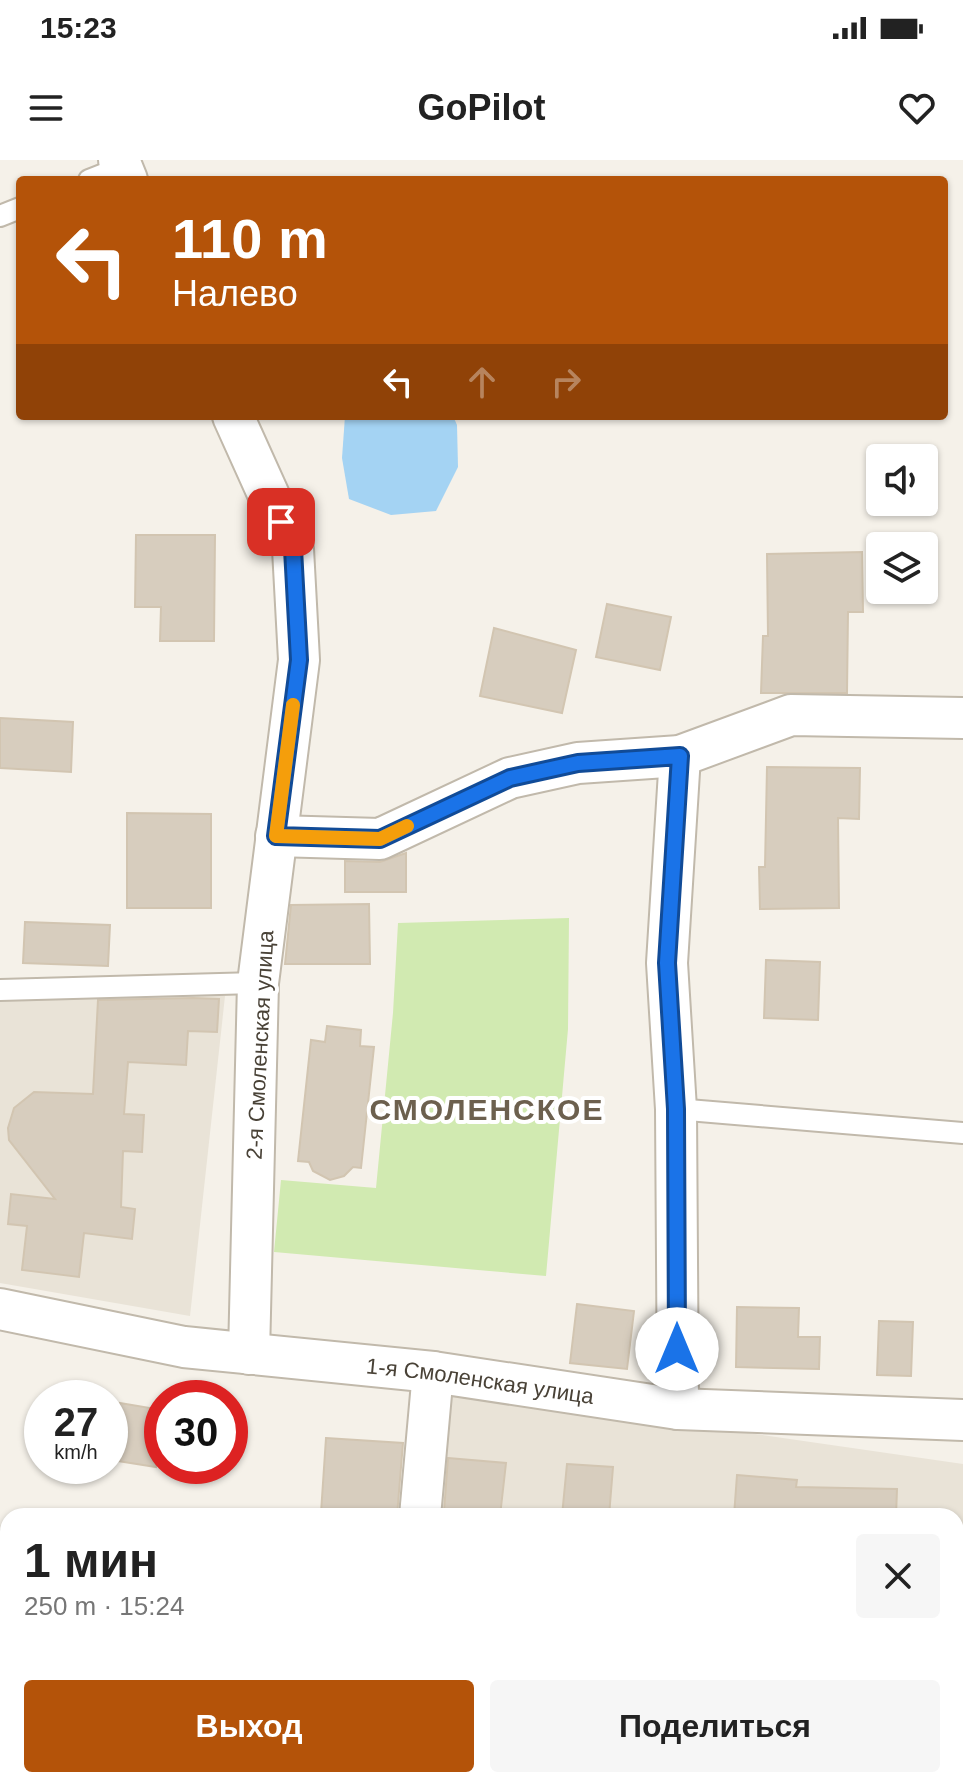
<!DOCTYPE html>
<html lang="ru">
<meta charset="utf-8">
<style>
:root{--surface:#fff;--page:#f6f6f6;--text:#222;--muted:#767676;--accent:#b45309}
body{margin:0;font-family:Arial,sans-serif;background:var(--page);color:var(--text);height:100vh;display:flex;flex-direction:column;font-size:30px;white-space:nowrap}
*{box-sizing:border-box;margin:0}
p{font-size:26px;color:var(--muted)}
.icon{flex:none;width:44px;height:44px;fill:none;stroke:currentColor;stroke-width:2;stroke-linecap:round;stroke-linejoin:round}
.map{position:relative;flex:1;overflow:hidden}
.panel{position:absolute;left:0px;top:1348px;width:964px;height:280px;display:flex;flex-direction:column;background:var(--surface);border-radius:24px 24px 0 0;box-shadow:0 2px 6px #0004}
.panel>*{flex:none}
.hud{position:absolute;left:16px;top:16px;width:932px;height:244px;border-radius:8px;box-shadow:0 2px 6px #0004;background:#b45309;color:#fff;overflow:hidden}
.controls{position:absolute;left:866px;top:284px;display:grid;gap:16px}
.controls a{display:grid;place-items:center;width:72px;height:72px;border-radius:8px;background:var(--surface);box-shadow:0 2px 6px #0004;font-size:40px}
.speed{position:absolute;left:24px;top:1220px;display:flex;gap:16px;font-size:40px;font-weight:700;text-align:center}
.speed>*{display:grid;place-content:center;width:104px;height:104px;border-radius:50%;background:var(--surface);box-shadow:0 2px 6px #0004;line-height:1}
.speed small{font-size:20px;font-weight:400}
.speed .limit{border:12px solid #d22;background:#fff;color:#111}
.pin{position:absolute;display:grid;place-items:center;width:68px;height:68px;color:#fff;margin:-34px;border-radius:16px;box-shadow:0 4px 12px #0006}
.me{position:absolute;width:88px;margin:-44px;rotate:0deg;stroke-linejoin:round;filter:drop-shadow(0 0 6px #0008)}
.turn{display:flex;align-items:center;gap:28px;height:168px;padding:0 24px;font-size:36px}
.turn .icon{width:104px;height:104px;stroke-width:2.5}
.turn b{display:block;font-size:56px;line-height:68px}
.lanes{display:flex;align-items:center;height:76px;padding:0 24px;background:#0003;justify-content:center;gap:40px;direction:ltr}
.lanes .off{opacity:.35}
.round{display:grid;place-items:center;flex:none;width:84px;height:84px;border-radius:8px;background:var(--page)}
.overview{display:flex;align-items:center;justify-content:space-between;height:136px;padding:0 24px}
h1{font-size:48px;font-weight:600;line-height:60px}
.button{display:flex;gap:16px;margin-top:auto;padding:16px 24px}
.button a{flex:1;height:92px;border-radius:8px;background:var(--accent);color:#fff;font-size:32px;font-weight:600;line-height:92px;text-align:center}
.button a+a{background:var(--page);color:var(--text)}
.status{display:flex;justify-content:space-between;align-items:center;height:56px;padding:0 40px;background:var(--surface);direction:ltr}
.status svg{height:22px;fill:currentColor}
header{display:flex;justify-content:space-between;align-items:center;height:104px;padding:0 24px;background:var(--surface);font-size:36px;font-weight:600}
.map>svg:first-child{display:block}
.residential{fill:#e9e3d7}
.green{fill:#d1eab1}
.water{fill:#a4d3f3}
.building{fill:#d7cdbe;stroke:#d2c5b1;stroke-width:2}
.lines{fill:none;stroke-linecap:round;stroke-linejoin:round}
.lane-casing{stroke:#c1b9ab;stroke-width:24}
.street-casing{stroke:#c1b9ab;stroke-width:44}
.lane{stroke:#fff;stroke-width:20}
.street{stroke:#fff;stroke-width:40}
.route-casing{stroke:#114b97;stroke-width:20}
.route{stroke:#1a73e8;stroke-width:14}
.slow{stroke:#f59e0b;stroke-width:14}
.labels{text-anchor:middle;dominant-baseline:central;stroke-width:8;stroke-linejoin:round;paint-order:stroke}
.street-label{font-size:22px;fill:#494237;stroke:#fff}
.district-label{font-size:30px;font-weight:bold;letter-spacing:2px;fill:#6c604e;stroke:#fff}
</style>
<div class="status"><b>15:23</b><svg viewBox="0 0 49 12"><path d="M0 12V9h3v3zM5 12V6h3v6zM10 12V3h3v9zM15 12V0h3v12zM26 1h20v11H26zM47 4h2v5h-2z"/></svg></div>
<header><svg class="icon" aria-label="menu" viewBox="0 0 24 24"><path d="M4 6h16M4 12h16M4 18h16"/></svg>GoPilot<svg class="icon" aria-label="heart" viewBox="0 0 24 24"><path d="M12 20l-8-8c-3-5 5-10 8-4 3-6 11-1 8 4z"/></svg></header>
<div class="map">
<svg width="963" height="1628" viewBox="0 0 963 1628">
<rect width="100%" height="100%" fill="#f5f1e9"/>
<!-- residential -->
<g class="residential">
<path d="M90,833L225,836L190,1156L0,1123V839Z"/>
<path d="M444,1229L963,1304V1620L882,1626L847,1620H956V1356H435Z"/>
<path d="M0,1479L8,1482V1620H362L360,1628H0Z"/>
</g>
<!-- green -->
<path class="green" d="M569,758L568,869L546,1116L274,1092L281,1020L376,1028L393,853L398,763Z"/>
<!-- water -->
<path class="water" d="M345,256H453L457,265L458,307L436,351L391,355L349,339L342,298Z"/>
<!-- building -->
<g class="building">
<path d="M136,375H215L214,481H160L161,447H135Z"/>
<path d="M862,392L863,452H848L847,533H761L763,476H768L767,394Z"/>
<path d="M607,444L671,457L660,510L596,497Z"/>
<path d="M494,468L576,490L562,553L480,536Z"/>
<path d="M0,558L73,562L71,612L0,608Z"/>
<path d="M767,607L860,608L859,659L838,658L839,748L760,749L759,707H765Z"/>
<path d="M127,653L211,654V748H127Z"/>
<path d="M406,693V732H345V701L380,702Z"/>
<path d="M369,744L370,804H285L291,745Z"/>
<path d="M25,762L110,765L108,806L23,803Z"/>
<path d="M766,800L820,802L818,860L764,858Z"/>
<path d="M193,838L219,839L217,872L188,871L186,905L128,902L124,954L144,955L142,992L123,991L121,1047L135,1049L132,1079L84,1073L79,1117L22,1110L27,1066L8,1064L11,1034L55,1039L9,980L8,968L14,948L34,932L93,934L98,840Z"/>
<path d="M327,866L361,870L360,886L374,887L361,1008L353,1007L344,1016L330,1020L313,1011L309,1002L298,1001L311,880L325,882Z"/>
<path d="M577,1144L634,1151L627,1209L570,1203Z"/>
<path d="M737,1147L799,1148L798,1177H820L819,1209L736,1207Z"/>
<path d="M879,1161L913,1162L911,1216L877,1215Z"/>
<path d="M120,1243L162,1250V1269L156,1307L111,1300Z"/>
<path d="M326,1278L403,1283L397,1356L321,1353Z"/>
<path d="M448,1298L506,1303L500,1356L444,1351Z"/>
<path d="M567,1304L613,1307L609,1356H562Z"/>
<path d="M737,1315L797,1320L796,1327L897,1329L896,1356H734Z"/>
</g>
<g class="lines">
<defs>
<g id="lane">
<path d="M89,20L122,7"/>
<path d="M0,56L20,48"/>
<path d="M0,830L258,823"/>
<path d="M676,949L963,973"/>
<path d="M67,1628L70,1620"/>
</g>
<g id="street">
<path d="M119,0L127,20"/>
<path d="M233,256L293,389L299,500L258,823L249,1194"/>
<path d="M276,676L380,679L510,618L578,603L680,596L791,555L963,558"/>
<path id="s1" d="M0,1149L184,1187L433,1212L678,1249L963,1260"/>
<path d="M678,1249L676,949L667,803L680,596"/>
<path d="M420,1356L433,1212"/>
<path d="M0,1460L8,1463"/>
<path d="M735,1620L801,1628"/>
<path d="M392,1628L394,1620"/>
</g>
</defs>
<!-- lane casing -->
<use href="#lane" class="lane-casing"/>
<!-- street casing -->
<use href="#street" class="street-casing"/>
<!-- lane -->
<use href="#lane" class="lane"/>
<!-- street -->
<use href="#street" class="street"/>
</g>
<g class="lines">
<defs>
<path id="route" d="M281,362L293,389L299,500L276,676L380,679L510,618L578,603L680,596L667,803L676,949L677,1189"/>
</defs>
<!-- route casing -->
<use href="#route" class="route-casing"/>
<!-- route -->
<use href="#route" class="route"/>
<!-- slow -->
<path class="slow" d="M293,545L276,676L380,679L407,666"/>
</g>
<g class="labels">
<!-- street labels -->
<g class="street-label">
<text transform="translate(260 885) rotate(-87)">2-я Смоленская улица</text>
<text stroke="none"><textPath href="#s1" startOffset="486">1-я Смоленская улица</textPath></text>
</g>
<!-- district labels -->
<g class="district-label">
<text x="487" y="949">СМОЛЕНСКОЕ</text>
</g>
</g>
</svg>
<div class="controls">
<a><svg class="icon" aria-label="sound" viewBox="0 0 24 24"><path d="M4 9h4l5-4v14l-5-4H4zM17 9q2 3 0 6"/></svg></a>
<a><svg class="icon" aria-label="layers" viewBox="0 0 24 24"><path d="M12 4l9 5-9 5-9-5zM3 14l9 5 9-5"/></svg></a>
</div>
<div class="speed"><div>27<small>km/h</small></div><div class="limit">30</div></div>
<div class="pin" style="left:281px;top:362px;background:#d93025"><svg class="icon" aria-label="arrive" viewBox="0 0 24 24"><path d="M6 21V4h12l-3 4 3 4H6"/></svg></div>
<svg class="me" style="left:677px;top:1189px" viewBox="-20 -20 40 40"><circle r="19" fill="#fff"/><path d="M0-13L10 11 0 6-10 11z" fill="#1a73e8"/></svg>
<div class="hud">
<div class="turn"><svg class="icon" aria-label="left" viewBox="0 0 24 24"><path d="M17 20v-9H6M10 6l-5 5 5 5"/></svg><div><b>110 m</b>Налево</div></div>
<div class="lanes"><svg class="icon" aria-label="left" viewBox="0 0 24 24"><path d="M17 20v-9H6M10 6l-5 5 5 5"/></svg><svg class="icon off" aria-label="ahead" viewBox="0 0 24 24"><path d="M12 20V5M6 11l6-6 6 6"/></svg><svg class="icon off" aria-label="right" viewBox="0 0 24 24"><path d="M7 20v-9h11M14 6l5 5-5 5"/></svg></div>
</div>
<section class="panel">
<div class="overview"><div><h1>1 мин</h1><p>250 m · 15:24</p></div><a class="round"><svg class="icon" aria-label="close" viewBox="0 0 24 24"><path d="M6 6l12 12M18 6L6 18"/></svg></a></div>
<div class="button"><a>Выход</a><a>Поделиться</a></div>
</section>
</div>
